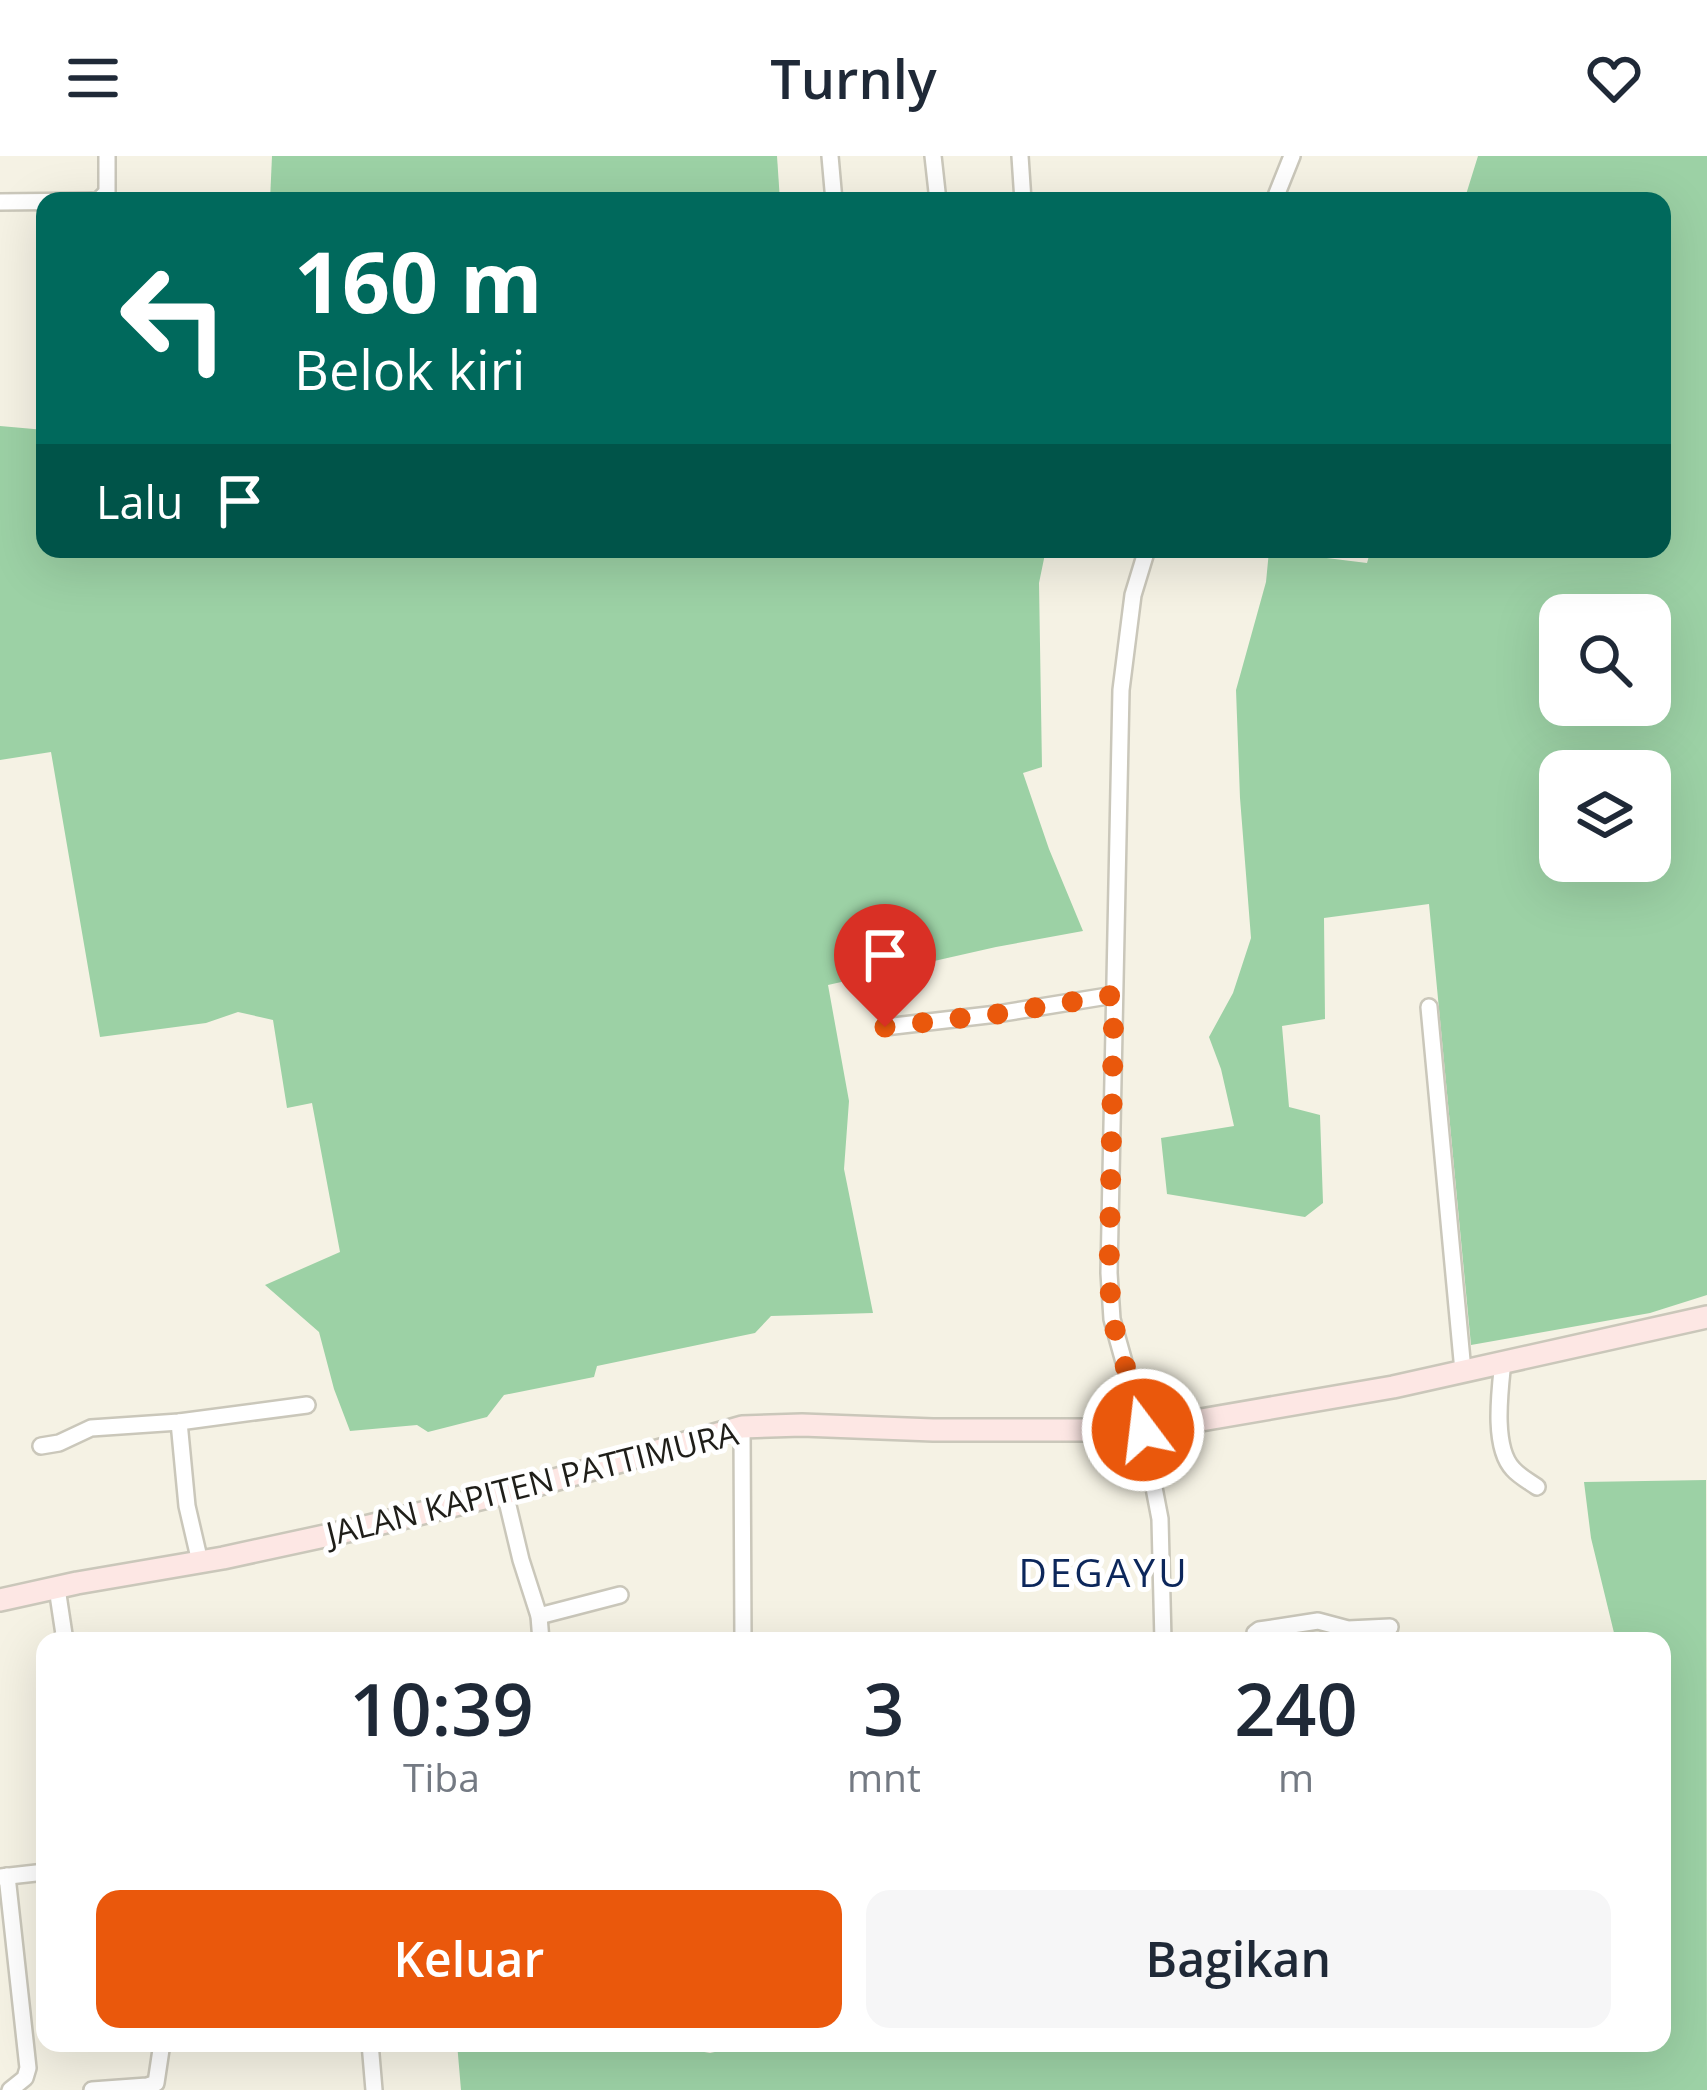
<!DOCTYPE html>
<html lang="id">
<style>
:root{--surface:#fff;--page:#f6f6f7;--text:#1f2937;--muted:#747a83;--accent:#ea580c}
body{margin:0;font-family:"Open Sans",sans-serif;background:var(--page);color:var(--text);height:100vh;display:flex;flex-direction:column;font-size:45px;white-space:nowrap}
*{box-sizing:border-box;margin:0}
p{font-size:39px;color:var(--muted)}
.icon{flex:none;width:66px;height:66px;fill:none;stroke:currentColor;stroke-width:2;stroke-linecap:round;stroke-linejoin:round}
.map{position:relative;flex:1;overflow:hidden}
.panel{position:absolute;left:36px;top:1476px;width:1635px;height:420px;display:flex;flex-direction:column;background:var(--surface);border-radius:24px;box-shadow:0 12px 48px #0002}
.panel>*{flex:none}
.hud{position:absolute;left:36px;top:36px;width:1635px;height:366px;border-radius:24px;box-shadow:0 12px 48px #0002;background:#00695c;color:#fff;overflow:hidden}
.buttons{position:absolute;left:1539px;top:438px;display:grid;gap:24px}
.buttons a{display:grid;place-items:center;width:132px;height:132px;border-radius:24px;background:var(--surface);box-shadow:0 12px 48px #0002;font-size:60px}
.pin{position:absolute;display:grid;place-items:center;width:102px;height:102px;color:#fff;margin:-123px -51px;border-radius:50% 50% 50% 0;rotate:-45deg;box-shadow:0 0 12px #0007}
.pin .icon{rotate:45deg}
.me{position:absolute;width:132px;margin:-66px;rotate:345deg;stroke-linejoin:round;filter:drop-shadow(0 0 9px #0008)}
.turn{display:flex;align-items:center;gap:42px;height:252px;padding:0 60px;font-size:54px}
.turn .icon{width:156px;height:156px;stroke-width:2.5}
.turn b{display:block;font-size:84px;line-height:102px}
.then{display:flex;align-items:center;height:114px;padding:0 60px;background:#0003;gap:24px;font-size:45px}
.eta{display:flex;justify-content:space-evenly;align-items:center;height:204px;text-align:center}
.eta b{font-size:72px;font-weight:600;line-height:84px}
.primary-button{display:flex;gap:24px;margin-top:auto;padding:24px 60px}
.primary-button a{flex:1;height:138px;border-radius:24px;background:var(--accent);color:#fff;font-size:48px;font-weight:600;line-height:138px;text-align:center}
.primary-button a+a{background:var(--page);color:var(--text)}
header{display:flex;justify-content:space-between;align-items:center;height:156px;padding:0 60px;background:var(--surface);font-size:54px;font-weight:600}
.map>svg:first-child{display:block}
.green{fill:#9cd1a5;fill-rule:evenodd}
.lines{fill:none;stroke-linecap:round;stroke-linejoin:round}
.street-casing{stroke:#cac7ba;stroke-width:20}
.secondary-casing{stroke:#cac7ba;stroke-width:26}
.street{stroke:#fff;stroke-width:15}
.secondary{stroke:#fde7e4;stroke-width:21}
.route{stroke:#ea580c;stroke-width:21;stroke-dasharray:0 37.8}
.labels{text-anchor:middle;dominant-baseline:central;stroke-width:10;stroke-linejoin:round;paint-order:stroke}
.street-label{font-size:33px;fill:#1f1e19;stroke:#fff}
.quarter-label{font-size:39px;letter-spacing:3px;fill:#0c275b;stroke:#fff}
</style>
<header><svg class="icon" aria-label="menu" viewBox="0 0 24 24"><path d="M4 6h16M4 12h16M4 18h16"/></svg>Turnly<svg class="icon" aria-label="heart" viewBox="0 0 24 24"><path d="M12 20l-8-8c-3-5 5-10 8-4 3-6 11-1 8 4z"/></svg></header>
<div class="map">
<svg width="1707" height="1934" viewBox="0 0 1707 1934">
<rect width="100%" height="100%" fill="#f5f2e4"/>
<!-- green -->
<g class="green">
<path d="M272,0H777L780,45H270Z"/>
<path d="M1478,0H1707V1139L1650,1157L1471,1189L1429,748L1324,762L1325,863L1282,870L1289,951L1320,959L1323,1047L1305,1061L1167,1038L1161,982L1234,970L1221,913L1209,881L1233,837L1251,782L1240,642L1236,534L1266,426L1269,395L1367,407L1371,393H1662V45H1464ZM1650,459V549H1560V459ZM1560,615H1650V705H1560Z"/>
<path d="M0,270L45,274V393H1046L1039,427L1042,611L1023,617L1049,693L1083,775L996,791L828,829L849,945L844,1013L873,1157L771,1160L755,1177L597,1210L594,1221L504,1239L487,1261L428,1276L417,1269L350,1275L334,1233L319,1176L265,1129L340,1096L312,947L287,952L273,864L238,856L206,867L100,881L51,596L0,604Z"/>
<path d="M1706,1324L1707,1934H461L457,1887H653L710,1897L757,1887H1662V1485H1609L1615,1481L1591,1382L1584,1326Z"/>
</g>
<g class="lines">
<defs>
<g id="street">
<path d="M830,0L834,45"/>
<path d="M933,0L938,45"/>
<path d="M1020,0L1023,45"/>
<path d="M98,45L107,36V0"/>
<path d="M1274,45L1292,0"/>
<path d="M0,46L92,45"/>
<path d="M1147,393L1133,439L1121,534L1109,1117L1112,1163L1143,1274L1160,1363L1163,1485"/>
<path d="M1429,851L1463,1215"/>
<path d="M885,871L997,858L1114,839"/>
<path d="M1503,1205C1500,1234 1492,1291 1513,1313C1519,1320 1530,1326 1537,1331"/>
<path d="M179,1266L187,1350L200,1406"/>
<path d="M742,1271L743,1485"/>
<path d="M41,1290L59,1287L91,1272L179,1266L307,1249"/>
<path d="M505,1337L521,1404L539,1460L541,1485"/>
<path d="M57,1432L65,1485"/>
<path d="M539,1460L620,1439"/>
<path d="M1256,1485L1255,1477L1259,1474L1318,1465L1348,1473L1390,1471"/>
<path d="M7,1720L28,1912L25,1922L10,1934"/>
<path d="M0,1721L45,1716"/>
<path d="M370,1887L374,1934"/>
<path d="M92,1934L147,1930L156,1927L162,1887"/>
</g>
<path id="secondary" d="M0,1444L77,1427L223,1402L357,1373L533,1330L742,1271L802,1269L933,1274H1143L1393,1231L1707,1161"/>
</defs>
<!-- street casing -->
<use href="#street" class="street-casing"/>
<!-- secondary casing -->
<use href="#secondary" class="secondary-casing"/>
<!-- street -->
<use href="#street" class="street"/>
<!-- secondary -->
<use href="#secondary" class="secondary"/>
</g>
<g class="lines">
<!-- route -->
<path class="route" d="M885,871L997,858L1114,839L1109,1117L1112,1163L1143,1274"/>
</g>
<g class="labels">
<!-- street labels -->
<g class="street-label">
<text transform="translate(532 1327) rotate(-14)">JALAN KAPITEN PATTIMURA</text>
</g>
<!-- quarter labels -->
<g class="quarter-label">
<text x="1104" y="1415">DEGAYU</text>
</g>
</g>
</svg>
<div class="buttons">
<a><svg class="icon" aria-label="search" viewBox="0 0 24 24"><circle cx="10" cy="10" r="6"/><path d="M15 15l6 6"/></svg></a>
<a><svg class="icon" aria-label="layers" viewBox="0 0 24 24"><path d="M12 4l9 5-9 5-9-5zM3 14l9 5 9-5"/></svg></a>
</div>
<div class="pin" style="left:885px;top:871px;background:#d93025"><svg class="icon" aria-label="arrive" viewBox="0 0 24 24"><path d="M6 21V4h12l-3 4 3 4H6"/></svg></div>
<svg class="me" style="left:1143px;top:1274px" viewBox="-20 -20 40 40"><circle r="17" fill="#ea580c" stroke="#fff" stroke-width="3"/><path d="M0-11L8 9 0 5-8 9z" fill="#fff"/></svg>
<div class="hud">
<div class="turn"><svg class="icon" aria-label="left" viewBox="0 0 24 24"><path d="M17 20v-9H6M10 6l-5 5 5 5"/></svg><div><b>160 m</b>Belok kiri</div></div>
<div class="then">Lalu<svg class="icon" aria-label="arrive" viewBox="0 0 24 24"><path d="M6 21V4h12l-3 4 3 4H6"/></svg></div>
</div>
<section class="panel">
<div class="eta">
<div><b>10:39</b><p>Tiba</p></div>
<div><b>3</b><p>mnt</p></div>
<div><b>240</b><p>m</p></div>
</div>
<div class="primary-button"><a>Keluar</a><a>Bagikan</a></div>
</section>
</div>
